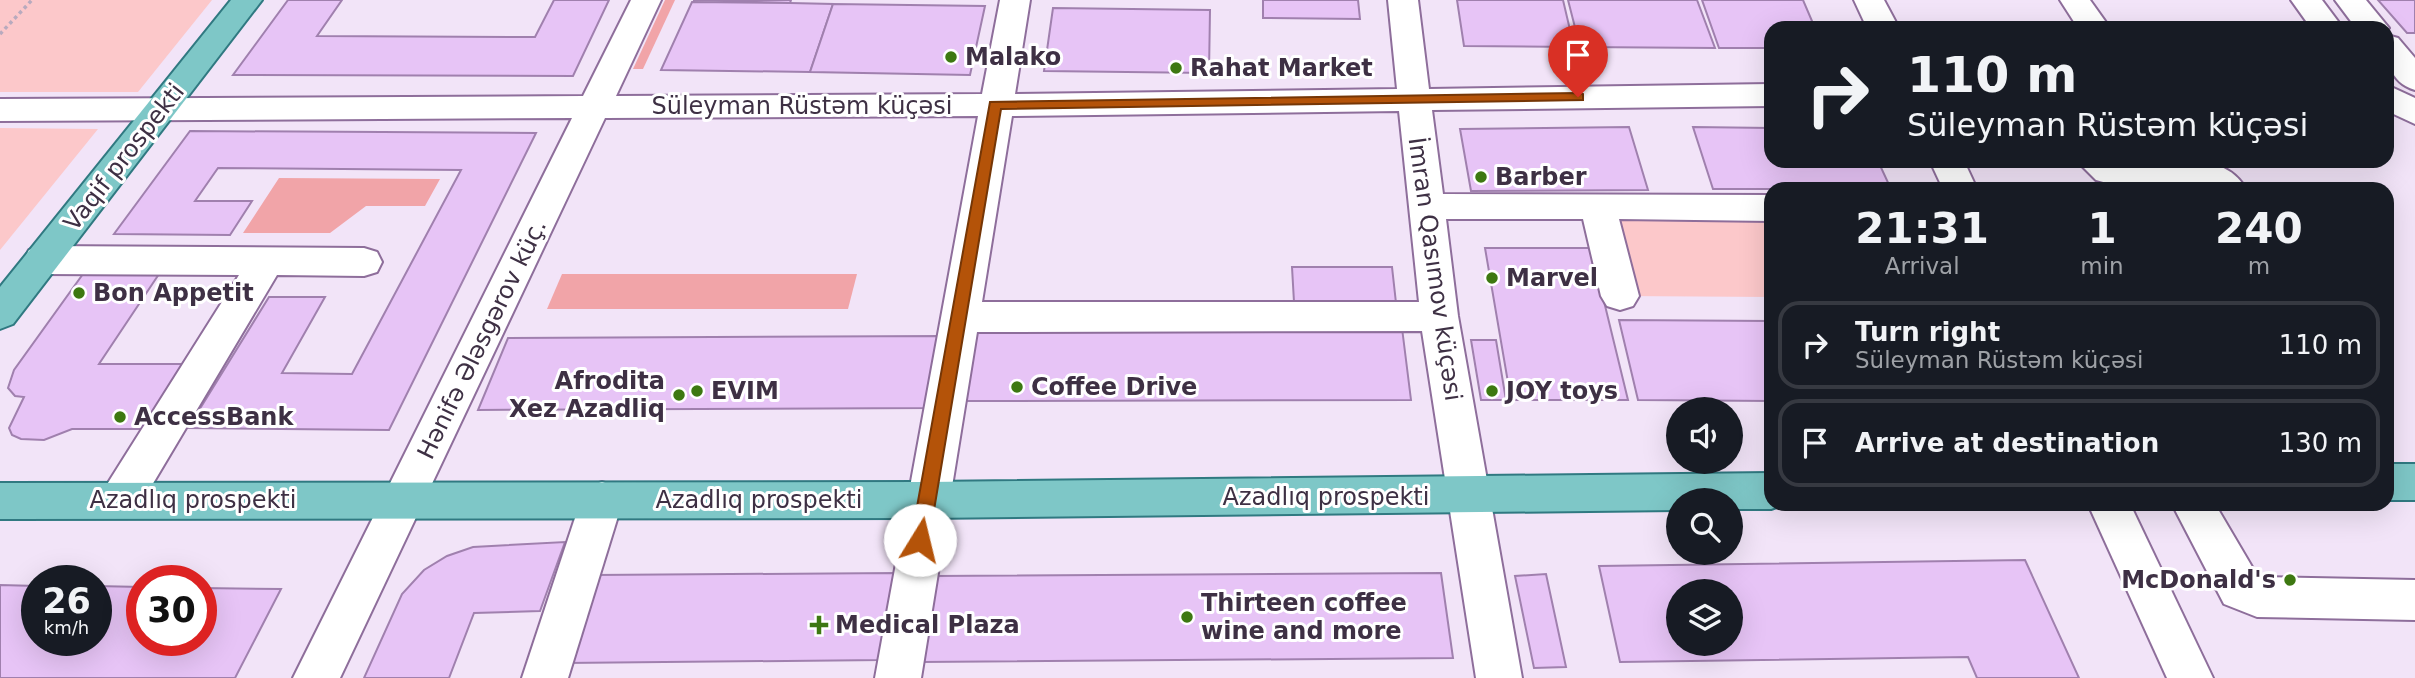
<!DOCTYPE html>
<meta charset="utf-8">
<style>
:root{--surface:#171b24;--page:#20242c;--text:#f1f3f6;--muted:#9ea1a6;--line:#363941}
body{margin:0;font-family:"DejaVu Sans",sans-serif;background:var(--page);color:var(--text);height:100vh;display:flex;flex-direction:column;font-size:26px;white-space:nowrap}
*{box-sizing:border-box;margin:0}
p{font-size:23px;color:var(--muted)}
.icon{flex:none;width:38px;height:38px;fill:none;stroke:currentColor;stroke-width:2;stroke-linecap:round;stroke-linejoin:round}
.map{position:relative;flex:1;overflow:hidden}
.details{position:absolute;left:1764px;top:182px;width:630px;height:329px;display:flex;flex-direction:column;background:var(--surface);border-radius:21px;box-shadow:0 7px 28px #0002}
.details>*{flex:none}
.hud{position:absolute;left:1764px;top:21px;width:630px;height:147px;border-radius:21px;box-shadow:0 7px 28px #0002;background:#171b24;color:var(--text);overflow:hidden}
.tools{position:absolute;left:1666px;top:397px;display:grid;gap:14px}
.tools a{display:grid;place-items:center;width:77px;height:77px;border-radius:50%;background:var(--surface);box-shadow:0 7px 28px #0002;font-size:35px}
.speed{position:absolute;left:21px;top:565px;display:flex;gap:14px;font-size:35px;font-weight:700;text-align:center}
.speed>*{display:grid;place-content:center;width:91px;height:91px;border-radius:50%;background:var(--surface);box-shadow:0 7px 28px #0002;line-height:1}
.speed small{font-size:18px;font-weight:400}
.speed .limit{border:10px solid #d22;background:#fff;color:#111}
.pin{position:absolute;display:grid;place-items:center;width:60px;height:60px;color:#fff;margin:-72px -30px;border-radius:50% 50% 50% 0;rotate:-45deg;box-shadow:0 0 7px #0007}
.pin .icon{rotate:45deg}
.me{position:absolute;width:77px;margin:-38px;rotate:9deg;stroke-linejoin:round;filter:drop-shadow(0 0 5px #0008)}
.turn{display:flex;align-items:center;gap:24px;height:147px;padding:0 28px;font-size:32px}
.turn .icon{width:91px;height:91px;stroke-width:2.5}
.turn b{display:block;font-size:49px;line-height:60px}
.eta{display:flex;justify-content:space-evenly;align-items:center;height:119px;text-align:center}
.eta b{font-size:42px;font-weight:700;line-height:49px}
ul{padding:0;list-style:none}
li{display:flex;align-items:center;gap:21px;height:88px;margin:0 14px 10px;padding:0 14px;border:4px solid var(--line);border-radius:21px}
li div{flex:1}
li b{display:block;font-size:26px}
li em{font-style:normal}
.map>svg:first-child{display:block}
.green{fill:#fcc8ca}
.forest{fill:#f1a4a8}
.building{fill:#e7c4f6;stroke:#a080ae;stroke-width:2;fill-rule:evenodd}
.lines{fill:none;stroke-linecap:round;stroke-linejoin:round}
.minor-casing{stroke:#8e6e9b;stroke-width:4}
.major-casing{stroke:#307981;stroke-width:4}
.path{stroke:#b8aabe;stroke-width:3.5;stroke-dasharray:3.5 3.5;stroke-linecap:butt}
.minor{fill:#fff;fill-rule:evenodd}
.major{fill:#7ec7c7;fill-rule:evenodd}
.route{fill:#b45309;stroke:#753606;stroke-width:2}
.poi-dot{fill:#3d7811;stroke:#fff;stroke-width:2.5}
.labels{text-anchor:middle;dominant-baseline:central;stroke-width:6;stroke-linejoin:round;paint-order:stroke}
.poi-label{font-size:24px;font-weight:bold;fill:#3e3044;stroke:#fff;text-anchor:start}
.street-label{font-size:24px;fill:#3e3044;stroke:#fff}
</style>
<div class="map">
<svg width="2415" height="678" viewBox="0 0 2415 678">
<rect width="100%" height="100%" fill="#f2e4f8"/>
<!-- green -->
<g class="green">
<path d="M0,0H212L138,92H0Z"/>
<path d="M0,128L98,129L0,250Z"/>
<path d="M1598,206L1771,208V297L1620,296Z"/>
</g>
<!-- forest -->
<g class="forest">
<path d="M665,0H675L643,69H633Z"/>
<path d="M279,178L440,179L425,206H366L330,233H243Z"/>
<path d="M562,274H857L848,309H547Z"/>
</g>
<!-- building -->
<g class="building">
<path d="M288,0H342L317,36L535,37L554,0H609L573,76L233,75Z"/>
<path d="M693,0H791L790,3Z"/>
<path d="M1263,0H1358L1360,19L1263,18Z"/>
<path d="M1457,0H1563L1574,47L1464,46Z"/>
<path d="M1568,0H1697L1715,48L1580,47Z"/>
<path d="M1702,0H1803L1815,28H1771V48H1719Z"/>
<path d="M2378,0H2415V33H2407Z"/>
<path d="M692,2L790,3L833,4L810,72L661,70Z"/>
<path d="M833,4L985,6L970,75L810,72Z"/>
<path d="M1053,8L1210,10L1209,73L1044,71Z"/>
<path d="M1629,127L1648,190L1471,191L1460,129Z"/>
<path d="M1693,127L1771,128V161H1878L1891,189H1713Z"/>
<path d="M190,131L536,133L389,430L188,428L269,297H325L282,373L352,374L461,170L218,168L195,201H252L230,235L114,234Z"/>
<path d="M1485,248H1591L1628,400H1511Z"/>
<path d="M1292,267H1392L1396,303L1294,302Z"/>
<path d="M83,274H159L99,364H187L147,429H72L44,440L21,439L12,435L9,428L24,397L15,396L8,388L14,370Z"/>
<path d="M1619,320L1771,321V401L1638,400Z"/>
<path d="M1402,328L1411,400L963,401L973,330Z"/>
<path d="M940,336L929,408L478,410L508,338Z"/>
<path d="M1471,340H1496L1506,400H1481Z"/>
<path d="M565,542L540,611L474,613L449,678H364L402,594L424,570L447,556L473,547Z"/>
<path d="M2025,560L2079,678H1977L1968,657L1620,662L1599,566ZM1678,592H1731V644H1678Z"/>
<path d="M896,573L882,660L565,663L594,575Z"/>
<path d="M1441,573L1453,658L921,662L933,576Z"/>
<path d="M1546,574L1566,667L1534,668L1515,576Z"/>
<path d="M0,585L37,586V640H96V586L142,587V640H201V588L281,589L235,678H0Z"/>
</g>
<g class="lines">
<defs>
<g id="minor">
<path d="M631,0H661L616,96L982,94L1000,0H1030L1015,94L1397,89L1388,0H1418L1429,89L1771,84V106L1432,110L1443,194L1771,195V221L1619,219L1639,296L1633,306L1620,310L1607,306L1601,296L1583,219H1446L1458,316L1522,678H1476L1422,331L977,332L921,678H875L978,116L605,118L340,678H293L572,118L0,121V99L583,96ZM1399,111L1419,302H982L1012,116Z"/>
<path d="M1854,0H1884L1899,28H1867Z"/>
<path d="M2060,0H2090L2110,28H2078Z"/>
<path d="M2291,0H2322L2343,28H2311Z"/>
<path d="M2335,0H2366L2389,28H2356Z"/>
<path d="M2387,35L2398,38L2415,58V90C2388,82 2387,59 2387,35Z"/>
<path d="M2387,85L2415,98V124L2387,111Z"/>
<path d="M1930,161H1964L1977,189H1943Z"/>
<path d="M2077,161C2099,161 2120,164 2142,164C2178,164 2224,151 2246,189L2182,185L2125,188L2096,180Z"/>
<path d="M42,246L364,248L377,252L382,262L377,272L364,276L277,275L136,512L121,517L106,512L100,499L106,486L239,275L42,274L29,270L24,260L29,250Z"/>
<path d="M602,482L617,487L623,500L568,678H522L581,500L587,487Z"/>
<path d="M2088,504H2130L2213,678H2167Z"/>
<path d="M2172,504H2215L2258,577L2415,580V620L2257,617L2224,604Z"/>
</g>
<g id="major">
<path d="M231,0H262L13,324L0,329V287Z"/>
<rect x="2387" y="464" width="28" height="36"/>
<path d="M1771,473V504H1785L1771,509H1731V500H1678V510L927,518L0,519V483L927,482Z"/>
</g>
</defs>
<!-- minor casing -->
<use href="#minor" class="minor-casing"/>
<!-- major casing -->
<use href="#major" class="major-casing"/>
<!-- path -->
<path class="path" d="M0,34L32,0"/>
<!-- minor -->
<use href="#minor" class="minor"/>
<!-- major -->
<use href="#major" class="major"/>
</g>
<!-- route -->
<path class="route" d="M1578,93L1583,94V100L1001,109L929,540L920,548L914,546L911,540L990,102Z"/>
<!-- markers -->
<g class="poi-dot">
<circle cx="951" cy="57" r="7"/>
<circle cx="1176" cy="68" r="7"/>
<circle cx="1481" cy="177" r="7"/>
<circle cx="1492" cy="278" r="7"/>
<circle cx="79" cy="293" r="7"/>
<circle cx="1017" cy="387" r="7"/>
<circle cx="697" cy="391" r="7"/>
<circle cx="1492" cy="391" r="7"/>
<circle cx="679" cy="395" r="7"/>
<circle cx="120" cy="417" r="7"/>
<circle cx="2290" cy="580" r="7"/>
<circle cx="1187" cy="617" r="7"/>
<path d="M815.5 614.5h7v7h7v7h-7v7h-7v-7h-7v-7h7z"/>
</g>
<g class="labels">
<!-- poi labels -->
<g class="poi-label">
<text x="965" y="57">Malako</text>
<text x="1190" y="68">Rahat Market</text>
<text x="1495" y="177">Barber</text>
<text x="1506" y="278">Marvel</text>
<text x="93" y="293">Bon Appetit</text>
<text x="665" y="381" text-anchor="end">Afrodita<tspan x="665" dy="28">Xez Azadliq</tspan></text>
<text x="1031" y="387">Coffee Drive</text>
<text x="711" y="391">EVIM</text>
<text x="1506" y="391">JOY toys</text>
<text x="134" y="417">AccessBank</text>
<text x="2276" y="580" text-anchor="end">McDonald's</text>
<text x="1201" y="603">Thirteen coffee<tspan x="1201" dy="28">wine and more</tspan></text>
<text x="835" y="625">Medical Plaza</text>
</g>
<!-- street labels -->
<g class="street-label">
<text x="802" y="106">Süleyman Rüstəm küçəsi</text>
<text transform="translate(124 157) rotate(-52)">Vaqif prospekti</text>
<text transform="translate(1435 269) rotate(82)">İmran Qasımov küçəsi</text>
<text transform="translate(482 339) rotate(-64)">Hənifə Ələsgərov küç.</text>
<text x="1326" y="497">Azadlıq prospekti</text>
<text x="193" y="500">Azadlıq prospekti</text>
<text x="759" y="500">Azadlıq prospekti</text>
</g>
</g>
</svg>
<div class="tools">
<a><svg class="icon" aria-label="sound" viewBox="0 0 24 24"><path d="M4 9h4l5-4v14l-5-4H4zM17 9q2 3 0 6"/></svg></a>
<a><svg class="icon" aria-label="search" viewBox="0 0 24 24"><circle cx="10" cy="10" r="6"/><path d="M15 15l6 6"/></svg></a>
<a><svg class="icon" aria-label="layers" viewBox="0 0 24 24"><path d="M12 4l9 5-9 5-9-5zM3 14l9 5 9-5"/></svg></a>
</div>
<div class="speed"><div>26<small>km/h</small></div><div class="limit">30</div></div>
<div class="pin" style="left:1578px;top:97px;background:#d93025"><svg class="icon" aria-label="arrive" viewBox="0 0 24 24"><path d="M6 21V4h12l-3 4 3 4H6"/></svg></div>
<svg class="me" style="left:920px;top:540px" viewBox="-20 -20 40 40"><circle r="19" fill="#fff"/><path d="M0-13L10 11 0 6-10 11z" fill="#b45309"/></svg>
<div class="hud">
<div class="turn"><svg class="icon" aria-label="right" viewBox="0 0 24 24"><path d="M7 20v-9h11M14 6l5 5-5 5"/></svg><div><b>110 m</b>Süleyman Rüstəm küçəsi</div></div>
</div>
<section class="details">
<div class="eta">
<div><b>21:31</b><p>Arrival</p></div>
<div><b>1</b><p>min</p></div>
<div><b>240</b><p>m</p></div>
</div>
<ul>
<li><svg class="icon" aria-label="right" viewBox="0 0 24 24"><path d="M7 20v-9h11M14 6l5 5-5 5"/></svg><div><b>Turn right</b><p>Süleyman Rüstəm küçəsi</p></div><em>110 m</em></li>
<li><svg class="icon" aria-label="arrive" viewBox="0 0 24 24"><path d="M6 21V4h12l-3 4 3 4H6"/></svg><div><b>Arrive at destination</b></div><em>130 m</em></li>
</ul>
</section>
</div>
